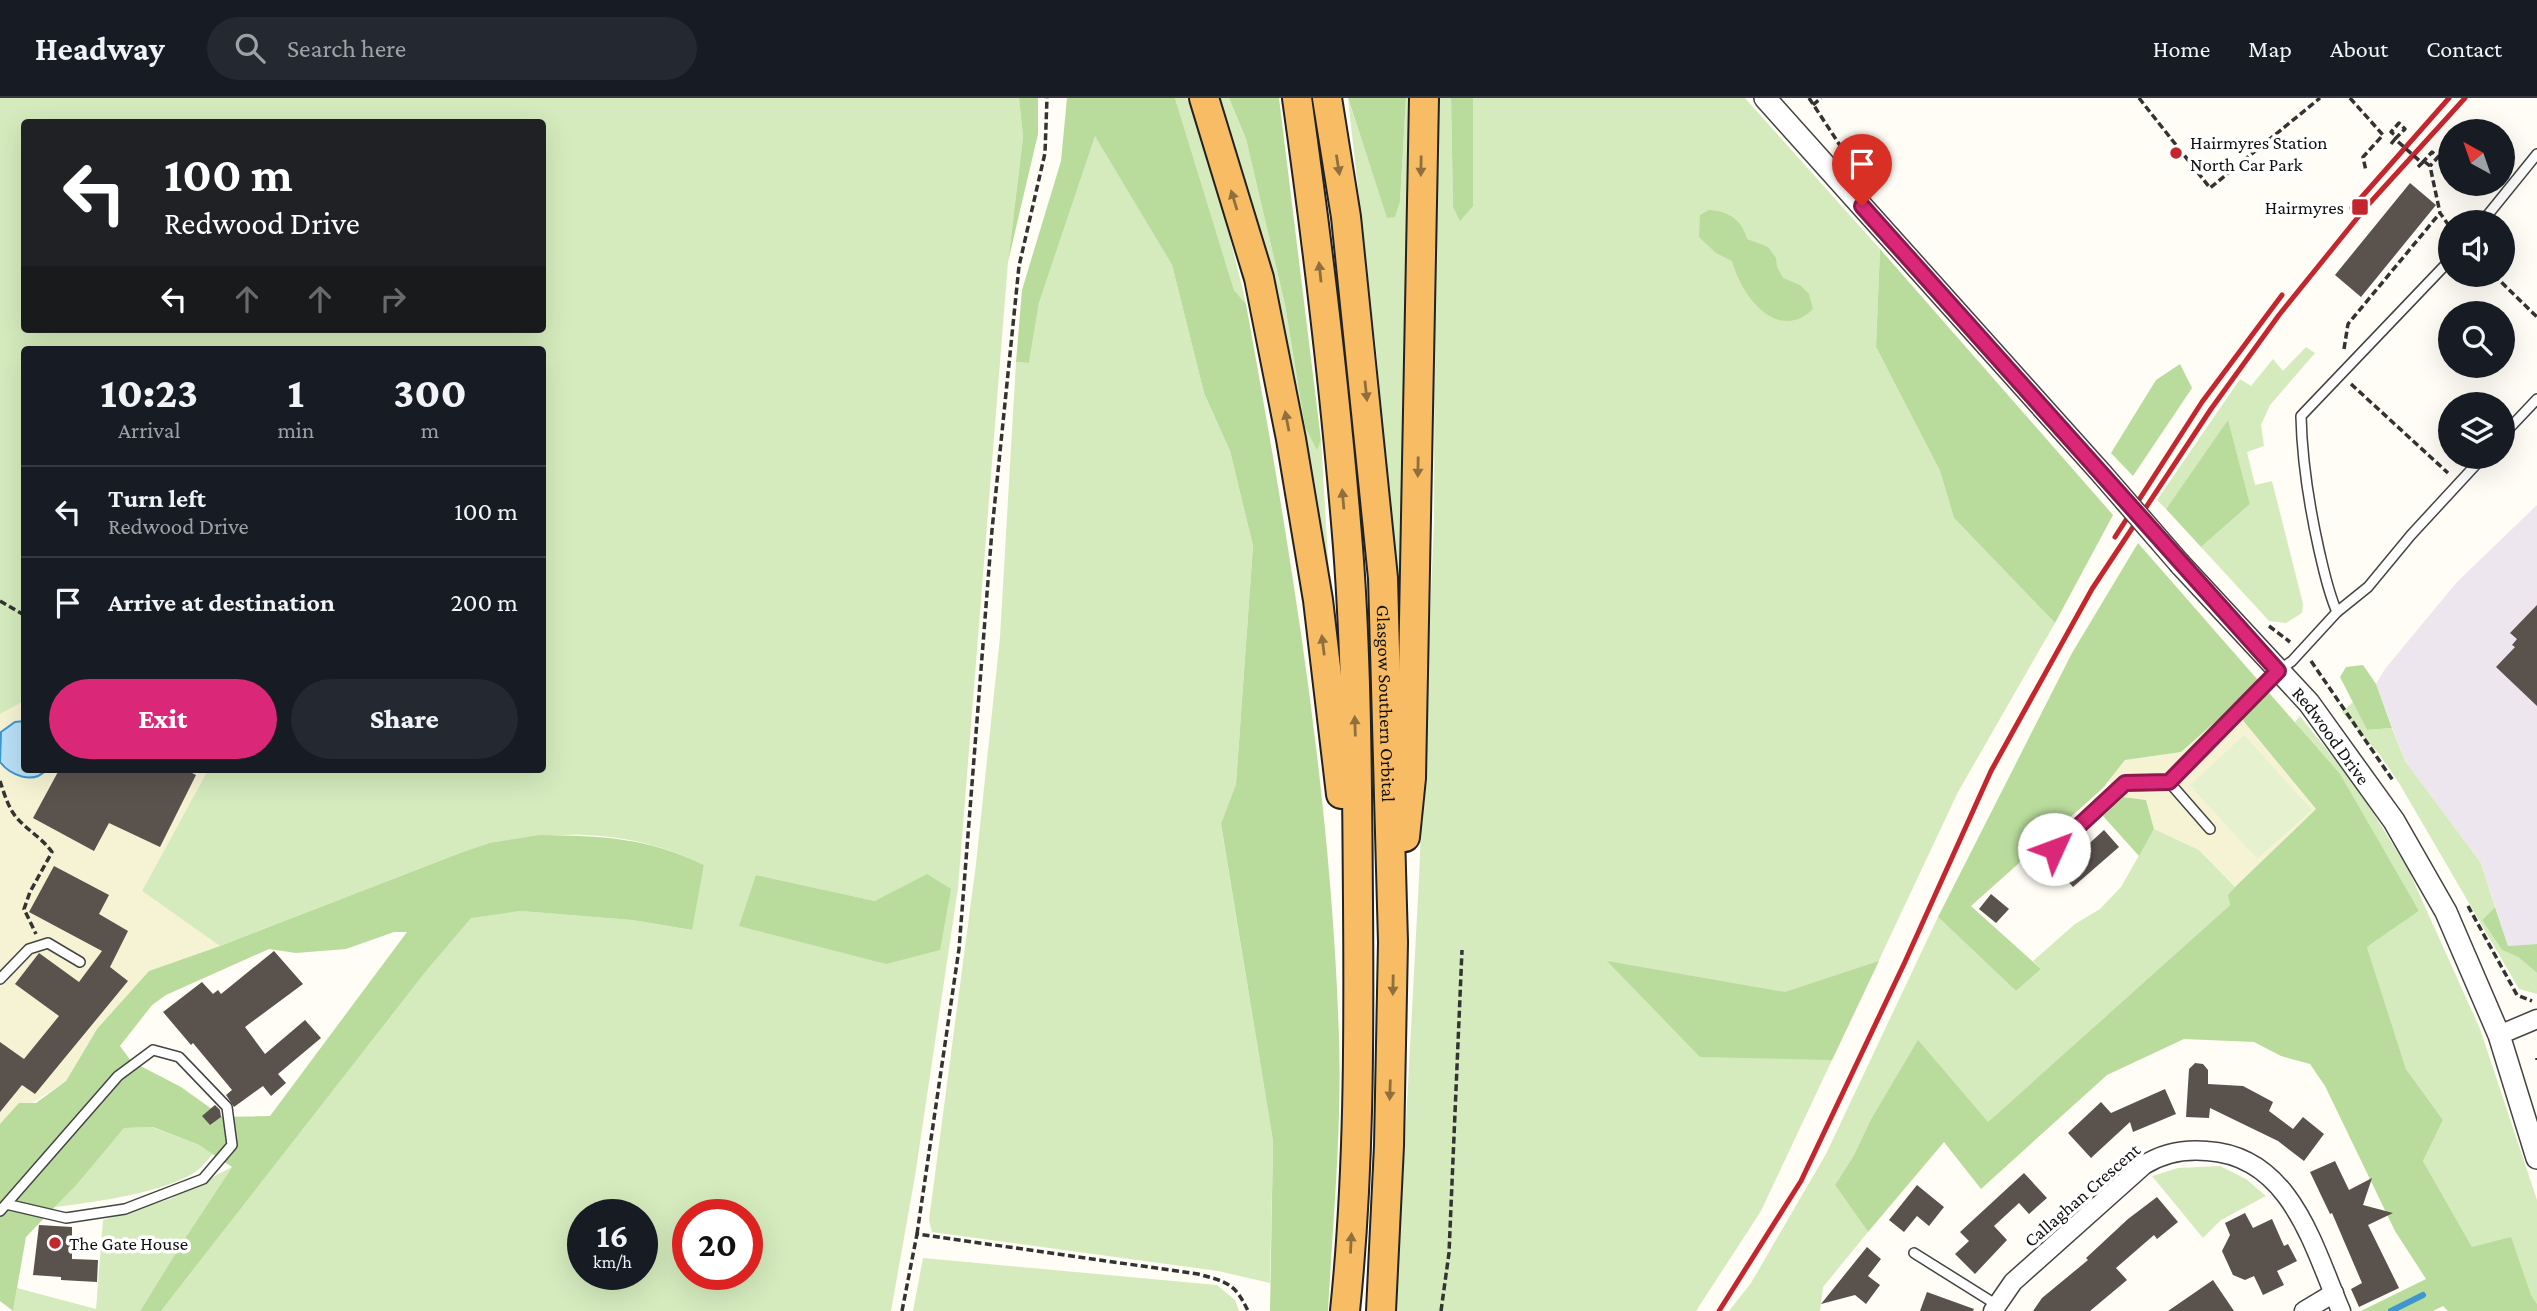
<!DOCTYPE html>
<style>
:root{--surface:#171b24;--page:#242831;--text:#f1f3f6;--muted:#9ea1a6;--line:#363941;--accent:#db2777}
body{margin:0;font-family:"Crimson Pro",serif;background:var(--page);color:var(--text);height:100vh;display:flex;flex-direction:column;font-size:26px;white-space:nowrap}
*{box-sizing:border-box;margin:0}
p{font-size:23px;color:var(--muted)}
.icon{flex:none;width:38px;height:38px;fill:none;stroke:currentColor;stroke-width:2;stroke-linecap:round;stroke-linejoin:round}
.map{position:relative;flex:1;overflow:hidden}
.details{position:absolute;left:21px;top:248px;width:525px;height:427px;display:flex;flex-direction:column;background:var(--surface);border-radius:7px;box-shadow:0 7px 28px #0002}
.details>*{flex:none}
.top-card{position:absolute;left:21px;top:21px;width:525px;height:214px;border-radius:7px;box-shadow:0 7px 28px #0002;background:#202124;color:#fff;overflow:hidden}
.needle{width:46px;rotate:320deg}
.fabs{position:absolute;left:2438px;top:21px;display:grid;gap:14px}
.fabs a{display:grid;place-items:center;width:77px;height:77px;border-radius:50%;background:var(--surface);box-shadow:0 7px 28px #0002;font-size:35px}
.speed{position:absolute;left:567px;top:1101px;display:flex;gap:14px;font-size:35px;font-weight:700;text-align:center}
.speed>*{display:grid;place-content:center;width:91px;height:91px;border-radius:50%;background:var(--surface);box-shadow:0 7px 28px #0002;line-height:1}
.speed small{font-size:18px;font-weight:400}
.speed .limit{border:10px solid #d22;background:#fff;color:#111}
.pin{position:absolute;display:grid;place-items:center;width:60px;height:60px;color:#fff;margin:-72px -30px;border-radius:50% 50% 50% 0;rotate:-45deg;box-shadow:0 0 7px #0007}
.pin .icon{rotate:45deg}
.me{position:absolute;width:77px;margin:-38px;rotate:47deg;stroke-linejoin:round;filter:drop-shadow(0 0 5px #0008)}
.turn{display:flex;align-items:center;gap:24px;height:147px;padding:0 28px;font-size:32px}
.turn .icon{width:91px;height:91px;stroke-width:2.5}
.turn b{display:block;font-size:49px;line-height:60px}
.lanes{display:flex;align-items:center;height:66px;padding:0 28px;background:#0003;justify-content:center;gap:35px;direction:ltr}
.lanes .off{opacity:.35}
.eta{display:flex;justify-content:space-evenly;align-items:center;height:119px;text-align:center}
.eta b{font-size:42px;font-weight:800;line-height:49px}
.button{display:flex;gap:14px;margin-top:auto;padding:14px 28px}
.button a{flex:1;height:80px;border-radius:42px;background:var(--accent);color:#fff;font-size:28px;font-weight:800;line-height:80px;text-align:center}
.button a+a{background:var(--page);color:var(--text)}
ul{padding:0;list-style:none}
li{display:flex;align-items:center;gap:21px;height:91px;padding:0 28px;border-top:2px solid var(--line)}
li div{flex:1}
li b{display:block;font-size:26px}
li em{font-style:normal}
header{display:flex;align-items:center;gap:42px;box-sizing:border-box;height:98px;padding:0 35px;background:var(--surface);border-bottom:2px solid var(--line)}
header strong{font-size:33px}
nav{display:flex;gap:38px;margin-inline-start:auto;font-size:24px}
.search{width:490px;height:63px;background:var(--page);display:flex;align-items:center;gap:18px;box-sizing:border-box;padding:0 24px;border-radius:38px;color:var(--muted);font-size:26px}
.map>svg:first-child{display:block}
.industrial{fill:#eee6ef}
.farmland{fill:#f6f3d4}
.green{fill:#d5ebbd;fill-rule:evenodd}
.forest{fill:#b9dc9c;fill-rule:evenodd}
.pitch{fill:#e6f2cf}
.water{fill:#b9e0f7;stroke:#3f96cf;stroke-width:2}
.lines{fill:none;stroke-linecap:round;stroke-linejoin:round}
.stream{stroke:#3f96cf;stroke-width:6}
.building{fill:#5a524d}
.service-casing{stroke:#444;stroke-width:12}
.minor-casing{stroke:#444;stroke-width:21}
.tertiary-casing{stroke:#444;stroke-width:24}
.trunk-casing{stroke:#222;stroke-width:32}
.path{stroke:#333;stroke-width:3.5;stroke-dasharray:7 3.5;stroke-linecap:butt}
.service{stroke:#fff;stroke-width:9}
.minor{stroke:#fff;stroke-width:18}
.tertiary{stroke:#fff;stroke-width:21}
.trunk{stroke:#f7bc64;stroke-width:28}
.rail{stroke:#c4262e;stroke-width:5}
.tertiary-bridge-casing{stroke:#444;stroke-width:24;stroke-linecap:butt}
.path-bridge{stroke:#333;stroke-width:3.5;stroke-dasharray:7 3.5;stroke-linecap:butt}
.tertiary-bridge{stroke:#fff;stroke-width:21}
.oneway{fill:#906f3f}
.route-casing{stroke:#8e194d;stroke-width:18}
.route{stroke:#db2777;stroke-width:12}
.poi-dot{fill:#c4262e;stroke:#fff;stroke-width:2.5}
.labels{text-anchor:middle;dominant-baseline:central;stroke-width:7;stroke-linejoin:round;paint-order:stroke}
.poi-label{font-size:19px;fill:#111;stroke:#fff;text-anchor:start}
.street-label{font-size:19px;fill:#111;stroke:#fff}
</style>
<header>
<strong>Headway</strong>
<div class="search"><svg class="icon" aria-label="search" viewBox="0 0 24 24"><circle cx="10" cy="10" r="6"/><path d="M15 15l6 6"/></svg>Search here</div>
<nav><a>Home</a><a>Map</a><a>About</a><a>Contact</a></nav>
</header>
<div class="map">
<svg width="2537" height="1213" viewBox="0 0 2537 1213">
<rect width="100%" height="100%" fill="#fffdf5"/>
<!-- industrial -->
<path class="industrial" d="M2537,407V846L2508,848L2481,765L2405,663L2376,586L2385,571L2457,484Z"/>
<!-- farmland -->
<g class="farmland">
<path d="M24,603V672H208L142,793L220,848L149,873L97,931L66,983L0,1026V616Z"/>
<path d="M2232,608L2316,711L2235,789L2199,752L2154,731L2146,702L2123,699L2109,683L2125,662L2181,654Z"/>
</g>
<!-- green -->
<g class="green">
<path d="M0,0H1019L1023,39L1008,164L958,790L915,1078L891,1213H161L427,872L471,819L520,813L632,822L691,832L704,767C628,729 540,729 460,755L220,848L142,793L208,672H542V252H24V603L0,616ZM24,24H542V231H24ZM756,777L875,803L886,866L865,859ZM583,1116H642V1176H583ZM688,1116H747V1176H688Z"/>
<path d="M1175,0H1187C1211,67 1230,136 1246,206L1234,192Z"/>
<path d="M1213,0H1229L1246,41L1285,207L1305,329L1317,351L1321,342L1333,544Z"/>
<path d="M1406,0H1415L1400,581L1377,260L1348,1L1387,119L1400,103Z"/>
<path d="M1438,0H1451L1453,109L1473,108V0H1745L1880,151L1876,249L1940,373L1954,420L2055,525L1958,694L1761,1113L1696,1213H1396L1419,780L1434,424L1435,49Z"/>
<path d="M1095,37L1172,167L1204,295L1230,353L1253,448L1236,686L1221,727L1273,1043L1270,1185L1218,1173L932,1134L929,1122L976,766L1000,539L1016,264L1029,265L1039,205Z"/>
<path d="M2306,249L2315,255L2270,307L2261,327L2264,348L2247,354L2255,387L2272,383L2303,506L2302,515L2286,525L2269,523L2201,449L2250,406L2228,323L2166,411L2157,402L2240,281L2251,288L2273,261L2283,273Z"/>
<path d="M2353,604L2367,632L2392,630L2405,663L2481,765L2495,809L2482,822L2502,852L2518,859L2537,875V896L2519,891L2399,685L2379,656L2342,614Z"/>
<path d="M2300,618L2359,692L2408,771L2480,931L2537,1102V1206L2531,1197L2472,1149L2423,1063L2443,1022L2406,971L2367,849L2419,813L2295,624Z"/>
<path d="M2154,731L2199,752L2235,789L2229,797L2230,807L1987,1025L1918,943L1871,1021L1854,1057L1835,1087L1868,1134L1823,1189L1820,1213H1729L1751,1185L1826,1056L1938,819L2016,893L2041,871L2033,863L2075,826L2100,811L2121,789Z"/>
<path d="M152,1029L199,1047L213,1056C208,1061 203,1068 198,1072C167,1095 94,1104 55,1109L124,1030Z"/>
<path d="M2220,1068L2246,1081L2266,1098L2221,1122L2203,1140L2152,1078L2178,1070Z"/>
<path d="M232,1069L182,1145L140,1213H13L17,1190L96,1211L103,1122L170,1101Z"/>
<path d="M923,1160L1217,1187L1235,1202L1239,1213H913Z"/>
</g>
<!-- forest -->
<g class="forest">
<path d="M1019,0H1038V36L1008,164L1023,39Z"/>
<path d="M1067,0H1175L1234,192L1246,206C1290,449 1331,692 1339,939C1342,1030 1333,1122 1328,1213H1270L1273,1043L1221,726L1236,686L1253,448L1230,353L1204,295L1172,167L1095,38L1039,205L1029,265L1016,264L1022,192L1061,63Z"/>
<path d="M1229,0H1279L1321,342L1317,352L1305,329L1285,207L1246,41Z"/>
<path d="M1348,0H1406L1400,103L1395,119L1387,120Z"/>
<path d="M1451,0H1473V108L1460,123L1453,109Z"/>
<path d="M1709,112C1728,113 1742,122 1747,141L1768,149L1776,160L1777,169L1783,180L1800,187L1809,196L1813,211C1777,246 1741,197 1732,163L1716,155L1699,139L1700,117Z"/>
<path d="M1880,151L2113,417L2055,525L1954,420L1940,373L1876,249Z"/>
<path d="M2180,266L2192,290L2133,378L2111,355L2156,282Z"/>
<path d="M2228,322L2250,406L2201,449L2166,411Z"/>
<path d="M2138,445L2340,676L2419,813L2367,849L2406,971L2443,1022L2423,1063L2472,1149L2511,1139L2531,1197L2537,1206V1213H2448L2443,1208L2433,1213H2361L2426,1181L2395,1133L2325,988L2310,966L2281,958L2254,944L2184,941L2107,977L1981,1091L1944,1044L1868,1134L1835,1087L1854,1057L1871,1021L1918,942L1988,1024L2230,807L2228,797L2235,789L2316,711L2232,609L2181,654L2125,662L2103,690L1971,808L2041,871L2016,893L1938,819L2072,555Z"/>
<path d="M2363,567L2376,586L2392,630L2367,632L2340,579L2346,569Z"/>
<path d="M2123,699L2146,702L2154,731L2139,758L2103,718Z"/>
<path d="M540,737C601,738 647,739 704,767L692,832L632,822L520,813L471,820L427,872L161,1213H140L182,1145L232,1069L199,1047L153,1029L124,1030L77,1086L26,1139L13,1213L0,1203V1026L19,1005H36L66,983L97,931L149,873L220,848L460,755L490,745ZM394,834H407L270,1018L223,1019L181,989L131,963L120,948L152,907L166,897L269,851L296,855L346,851Z"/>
<path d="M927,776L951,791L940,852L886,866L739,828L756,777L875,803Z"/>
<path d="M2495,809L2508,848L2537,846V875L2518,859L2502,852L2482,822Z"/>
<path d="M1879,863L1832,962L1700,959L1607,863L1785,894Z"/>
</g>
<!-- pitch -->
<path class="pitch" d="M2244,637L2312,712L2257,761L2190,687Z"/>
<!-- water -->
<path class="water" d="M24,623V672H46C33,687 10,677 0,664L1,634L15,624Z"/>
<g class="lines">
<!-- stream -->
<path class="stream" d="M2391,1213L2423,1197"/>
</g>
<!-- building -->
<g class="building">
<path d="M2410,85L2436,107L2361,199L2335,177Z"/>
<path d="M2537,507V608L2496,569L2515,549L2512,547L2517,541L2510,535Z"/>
<path d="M59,672H186L196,677L160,749L109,725L94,753L33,720Z"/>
<path d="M2104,732L2119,749L2073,789L2059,773Z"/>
<path d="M54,768L109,797L99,816L128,833L110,869L128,883L35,996L22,987L0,1014V944L24,961L59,918L15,886L39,855L79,884L102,853L29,814Z"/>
<path d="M1991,796L2009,811L1996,825L1979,811Z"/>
<path d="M274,853L303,886L245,929L265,956L305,922L321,940L278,976L286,985L271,998L263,988L234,1009L226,997L232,992L193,945L191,947L163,914L202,884L213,896L218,892L221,896Z"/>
<path d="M2195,965L2203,966L2208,972V986L2243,988L2273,1004L2269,1013L2293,1031L2303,1019L2324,1036L2304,1063L2278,1043L2210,1010L2209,1020L2186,1019L2189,971Z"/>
<path d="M2165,991L2176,1016L2133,1034L2130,1024L2091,1060L2068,1035L2101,1004L2111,1015Z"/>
<path d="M215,1007L220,1012L221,1019L210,1027L202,1018Z"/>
<path d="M2335,1063L2349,1092L2372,1080L2363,1107L2393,1115L2368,1127L2399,1190L2359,1209L2351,1191L2362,1185L2332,1115L2330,1116L2310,1074Z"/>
<path d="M2024,1075L2047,1100L2029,1116L2019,1105L1994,1128L2007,1142L1975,1176L1955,1156L1969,1143L1960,1134Z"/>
<path d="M1917,1087L1944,1109L1929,1128L1917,1118L1904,1134L1889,1122Z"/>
<path d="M2157,1099L2178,1124L2157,1141L2154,1137L2116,1170L2127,1182L2090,1213H2033L2042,1200L2088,1162L2086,1160L2128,1121Z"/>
<path d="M2245,1115L2253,1130L2272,1121L2284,1148L2288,1146L2297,1163L2277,1173L2284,1187L2263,1197L2254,1178L2245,1182L2233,1177L2222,1153L2230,1137L2225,1125Z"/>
<path d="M39,1127L72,1129V1161L98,1162L97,1184L61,1182V1179L33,1177Z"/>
<path d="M1867,1149L1881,1161L1868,1178L1880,1187L1866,1206L1855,1197L1821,1206Z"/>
<path d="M2213,1182L2234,1213H2168Z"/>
<path d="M1927,1194L1974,1211L1973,1213H1920Z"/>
</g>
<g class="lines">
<defs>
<g id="service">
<path d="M2482,124L2537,56"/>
<path d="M2502,338L2537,301"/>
<path d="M2337,514C2328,494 2324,473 2319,452C2309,407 2302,364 2301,318L2450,162"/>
<path d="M2169,684L2210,731"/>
<path d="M2055,751L2125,685L2169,684L2278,573L2292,563L2337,514L2368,489L2411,437L2483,359"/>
<path d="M0,881L29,851L48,845L80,864"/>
<path d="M0,1113L118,978L153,952L179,959L227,1009L232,1047L203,1081L125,1111L66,1120L6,1106"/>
<path d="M1914,1155L1997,1207"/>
</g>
<g id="minor">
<path d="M2499,937L2537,921"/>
<path d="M1993,1213L2013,1184L2144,1067C2163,1055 2185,1051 2207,1053C2291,1058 2313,1148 2341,1213"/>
<path d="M2304,1213L2334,1195"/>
</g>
<g id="tertiary">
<path d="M1765,0L2102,376"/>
<path id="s1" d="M2180,466L2309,605L2394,723L2446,814L2499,937L2537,1060"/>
</g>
<g id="trunk">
<path d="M1204,0L1259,180L1291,341L1318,502L1341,696"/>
<path d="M1297,0C1318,149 1336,299 1348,449C1357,567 1357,686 1358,804C1359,940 1359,1078 1345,1213"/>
<path id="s2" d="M1327,0L1346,119L1383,480L1393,844L1389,1048L1381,1213"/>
<path d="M1405,739L1411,680L1424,0"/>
</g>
</defs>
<!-- service casing -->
<use href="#service" class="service-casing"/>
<!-- minor casing -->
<use href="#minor" class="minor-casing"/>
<!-- tertiary casing -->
<use href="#tertiary" class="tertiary-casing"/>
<!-- trunk casing -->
<use href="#trunk" class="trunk-casing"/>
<!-- path -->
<g class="path">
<path d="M1809,0L1845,55"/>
<path d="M2139,0L2210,90L2320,0"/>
<path d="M2350,0L2383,37L2363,59L2366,73"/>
<path d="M1813,7L1821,0"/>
<path d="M2395,41L2405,31L2399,25L2391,34L2396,38"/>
<path d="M2425,64L2430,68L2440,115L2450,129"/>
<path d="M2422,65L2432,54L2438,59L2430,68"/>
<path d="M2494,177L2537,219"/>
<path d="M2344,251L2348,226L2440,115"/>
<path d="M2351,286L2448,375"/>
<path d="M0,503L24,517"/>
<path d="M2269,528L2290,544"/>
<path d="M2311,563L2394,684"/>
<path d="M0,683C4,695 8,709 16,719C27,732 42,740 52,754L30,794L24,811L36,836"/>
<path d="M2468,808L2517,897L2532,903"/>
<path d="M2537,960V962"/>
<path d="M917,1136L959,851L992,432L1019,168L1045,55L1047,0"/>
<path d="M902,1213L917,1136L1198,1176C1227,1184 1235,1185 1248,1213"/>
<path d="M1441,1213L1449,1155L1462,852"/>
</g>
<!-- service -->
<use href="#service" class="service"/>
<!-- minor -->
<use href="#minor" class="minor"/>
<!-- tertiary -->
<use href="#tertiary" class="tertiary"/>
<!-- trunk -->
<use href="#trunk" class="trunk"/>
<!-- rail -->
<g class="rail">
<path d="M2352,110L2449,0"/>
<path d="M2115,439L2202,304L2282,197"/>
<path d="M1719,1213L1801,1083L1904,866L1991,673L2092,491L2211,311L2279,217L2367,108L2465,0"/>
</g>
<defs>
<path id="tertiary-bridge" d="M2102,376L2180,466"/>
</defs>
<!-- tertiary-bridge casing -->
<use href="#tertiary-bridge" class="tertiary-bridge-casing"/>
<!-- path-bridge -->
<path class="path-bridge" d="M2391,46L2395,41L2422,65L2418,69"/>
<!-- tertiary-bridge -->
<use href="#tertiary-bridge" class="tertiary-bridge"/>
</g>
<!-- one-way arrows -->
<defs><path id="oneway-solid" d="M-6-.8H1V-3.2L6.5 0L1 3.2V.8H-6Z" transform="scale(1.75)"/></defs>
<g class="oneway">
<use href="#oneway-solid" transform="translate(1338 67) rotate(81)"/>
<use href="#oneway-solid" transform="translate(1421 68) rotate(91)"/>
<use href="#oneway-solid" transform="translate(1234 102) rotate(-107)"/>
<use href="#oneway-solid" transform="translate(1320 174) rotate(-96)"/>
<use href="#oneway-solid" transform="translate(1366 293) rotate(84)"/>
<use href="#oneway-solid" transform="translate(1287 323) rotate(-101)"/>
<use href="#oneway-solid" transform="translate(1418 369) rotate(91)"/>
<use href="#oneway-solid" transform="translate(1343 401) rotate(-95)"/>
<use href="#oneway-solid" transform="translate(1323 547) rotate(-97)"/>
<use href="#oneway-solid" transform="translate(1355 628) rotate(-92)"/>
<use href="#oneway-solid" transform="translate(1393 887) rotate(91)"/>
<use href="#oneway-solid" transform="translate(1390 992) rotate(92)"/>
<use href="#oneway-solid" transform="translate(1351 1145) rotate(-87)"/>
</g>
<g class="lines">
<defs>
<path id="route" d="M1862,108L2278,573L2169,684L2125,685L2054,751"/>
</defs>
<!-- route casing -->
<use href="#route" class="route-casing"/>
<!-- route -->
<use href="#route" class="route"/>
</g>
<!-- markers -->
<g class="poi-dot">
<circle cx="2176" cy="55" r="7"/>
<rect x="2351" y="100" width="18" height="18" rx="3.5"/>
<circle cx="55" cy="1145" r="7"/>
</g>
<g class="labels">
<!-- poi labels -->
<g class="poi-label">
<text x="2190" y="44">Hairmyres Station<tspan x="2190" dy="22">North Car Park</tspan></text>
<text x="2344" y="109" text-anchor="end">Hairmyres</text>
<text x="69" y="1145">The Gate House</text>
</g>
<!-- street labels -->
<g class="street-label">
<text stroke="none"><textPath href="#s2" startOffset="609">Glasgow Southern Orbital</textPath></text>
<text stroke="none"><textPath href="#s1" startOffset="229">Redwood Drive</textPath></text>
<text transform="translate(2082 1097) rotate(-41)">Callaghan Crescent</text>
</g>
</g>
</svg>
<div class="fabs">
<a><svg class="needle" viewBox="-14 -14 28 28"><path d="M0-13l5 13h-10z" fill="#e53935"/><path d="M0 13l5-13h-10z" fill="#9ea1a6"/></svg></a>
<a><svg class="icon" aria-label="sound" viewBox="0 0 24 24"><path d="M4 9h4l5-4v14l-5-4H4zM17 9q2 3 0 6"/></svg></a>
<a><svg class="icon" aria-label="search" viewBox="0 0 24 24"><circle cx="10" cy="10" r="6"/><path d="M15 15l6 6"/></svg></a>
<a><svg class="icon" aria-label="layers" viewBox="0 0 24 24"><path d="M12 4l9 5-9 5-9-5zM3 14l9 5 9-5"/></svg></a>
</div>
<div class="speed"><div>16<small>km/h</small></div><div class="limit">20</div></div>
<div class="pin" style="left:1862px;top:108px;background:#d93025"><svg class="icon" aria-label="arrive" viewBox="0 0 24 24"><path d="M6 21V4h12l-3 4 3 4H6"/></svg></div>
<svg class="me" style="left:2054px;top:751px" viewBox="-20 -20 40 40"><circle r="19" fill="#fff"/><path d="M0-13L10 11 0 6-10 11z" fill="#db2777"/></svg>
<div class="top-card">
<div class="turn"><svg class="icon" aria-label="left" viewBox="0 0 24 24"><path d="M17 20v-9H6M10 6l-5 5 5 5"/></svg><div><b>100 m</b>Redwood Drive</div></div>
<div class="lanes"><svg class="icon" aria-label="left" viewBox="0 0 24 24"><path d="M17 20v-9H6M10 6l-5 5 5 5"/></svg><svg class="icon off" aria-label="ahead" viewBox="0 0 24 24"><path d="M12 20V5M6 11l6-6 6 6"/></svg><svg class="icon off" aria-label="ahead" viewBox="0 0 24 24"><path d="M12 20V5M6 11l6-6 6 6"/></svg><svg class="icon off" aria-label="right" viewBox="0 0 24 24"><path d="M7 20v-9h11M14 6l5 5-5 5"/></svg></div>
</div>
<section class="details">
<div class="eta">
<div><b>10:23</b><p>Arrival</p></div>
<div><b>1</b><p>min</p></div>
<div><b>300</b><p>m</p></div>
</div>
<ul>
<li><svg class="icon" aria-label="left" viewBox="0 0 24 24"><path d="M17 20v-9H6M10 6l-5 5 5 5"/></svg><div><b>Turn left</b><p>Redwood Drive</p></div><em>100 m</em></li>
<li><svg class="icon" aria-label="arrive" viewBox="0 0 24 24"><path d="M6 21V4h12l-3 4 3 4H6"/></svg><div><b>Arrive at destination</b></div><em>200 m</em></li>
</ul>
<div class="button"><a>Exit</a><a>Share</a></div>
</section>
</div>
